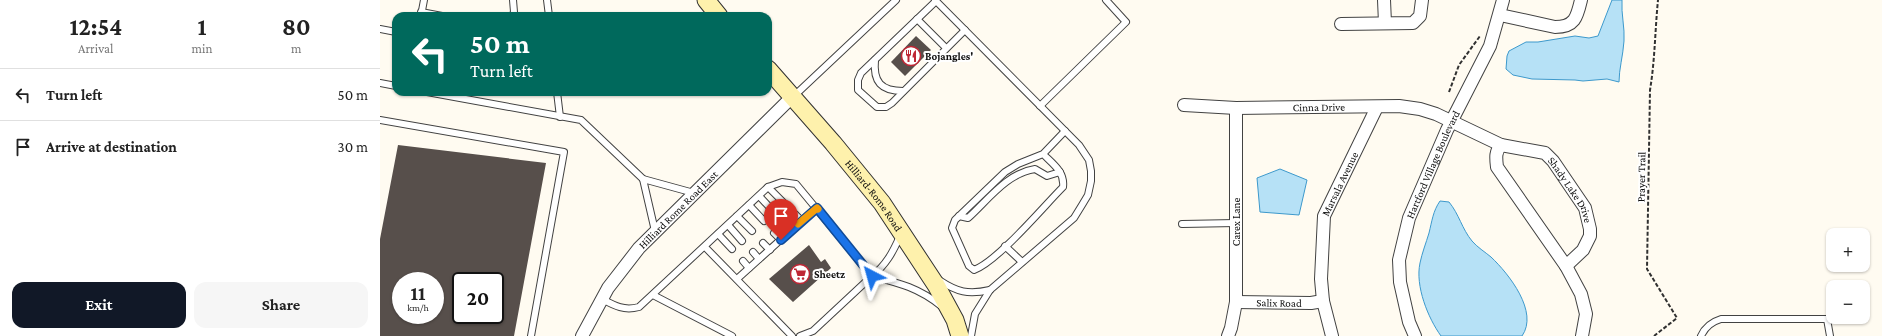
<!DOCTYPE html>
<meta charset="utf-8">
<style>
:root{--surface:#fff;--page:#f6f6f6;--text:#222;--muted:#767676;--line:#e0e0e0;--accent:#111827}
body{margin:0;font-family:"Crimson Pro",serif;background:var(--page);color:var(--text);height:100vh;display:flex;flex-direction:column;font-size:15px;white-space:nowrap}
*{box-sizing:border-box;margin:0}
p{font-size:13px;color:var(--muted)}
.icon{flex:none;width:22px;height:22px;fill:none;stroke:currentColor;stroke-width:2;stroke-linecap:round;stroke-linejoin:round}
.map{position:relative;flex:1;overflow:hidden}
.sheet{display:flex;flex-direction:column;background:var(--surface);width:380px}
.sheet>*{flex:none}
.top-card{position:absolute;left:12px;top:12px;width:380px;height:84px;border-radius:12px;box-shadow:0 1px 3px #0004;background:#00695c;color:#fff;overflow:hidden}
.fabs{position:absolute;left:1446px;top:228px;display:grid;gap:8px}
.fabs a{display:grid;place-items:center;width:44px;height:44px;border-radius:8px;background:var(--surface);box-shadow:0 1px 3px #0004;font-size:20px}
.speed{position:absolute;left:12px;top:272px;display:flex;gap:8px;font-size:20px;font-weight:700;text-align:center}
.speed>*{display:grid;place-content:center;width:52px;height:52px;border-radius:50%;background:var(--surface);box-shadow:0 1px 3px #0004;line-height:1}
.speed small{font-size:10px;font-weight:400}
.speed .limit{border:2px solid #111;border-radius:6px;background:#fff;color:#111}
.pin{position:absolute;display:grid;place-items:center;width:34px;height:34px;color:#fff;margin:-41px -17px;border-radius:50% 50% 50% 0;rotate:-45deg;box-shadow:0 0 4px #0007}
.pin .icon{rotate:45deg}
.me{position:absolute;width:44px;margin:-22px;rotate:321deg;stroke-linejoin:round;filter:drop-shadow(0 0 3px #0008)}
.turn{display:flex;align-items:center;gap:14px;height:84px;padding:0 12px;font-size:18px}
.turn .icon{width:52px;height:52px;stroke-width:2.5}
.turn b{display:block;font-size:28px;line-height:34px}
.eta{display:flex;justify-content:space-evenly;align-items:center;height:68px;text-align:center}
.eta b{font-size:24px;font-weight:700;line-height:28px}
.primary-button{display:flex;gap:8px;margin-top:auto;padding:8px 12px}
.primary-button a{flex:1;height:46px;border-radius:12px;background:var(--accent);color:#fff;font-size:16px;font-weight:700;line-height:46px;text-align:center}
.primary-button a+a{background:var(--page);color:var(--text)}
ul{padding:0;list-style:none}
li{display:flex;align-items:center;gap:12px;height:52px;padding:0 12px;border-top:1px solid var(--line)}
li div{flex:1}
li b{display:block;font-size:15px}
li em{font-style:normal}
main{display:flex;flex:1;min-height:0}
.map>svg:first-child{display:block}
.water{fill:#b6e1f6;stroke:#3d99cc}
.building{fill:#574f4b;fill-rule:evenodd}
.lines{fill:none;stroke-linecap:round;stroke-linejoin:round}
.lane-casing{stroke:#424242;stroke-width:8}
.street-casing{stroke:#424242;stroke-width:14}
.secondary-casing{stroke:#313131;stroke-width:19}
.path{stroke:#313131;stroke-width:2;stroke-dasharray:4 2;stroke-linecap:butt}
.lane{stroke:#fff;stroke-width:6}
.street{stroke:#fff;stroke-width:12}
.secondary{stroke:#fef1ac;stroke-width:17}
.route-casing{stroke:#114b97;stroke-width:10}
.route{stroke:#1a73e8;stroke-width:7}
.slow{stroke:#f59e0b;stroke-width:7}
.labels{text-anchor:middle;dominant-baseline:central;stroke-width:4;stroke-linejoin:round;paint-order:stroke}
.poi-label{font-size:11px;font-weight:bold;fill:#0f0f0f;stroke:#fff;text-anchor:start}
.street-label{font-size:11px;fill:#0f0f0f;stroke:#fff}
</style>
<main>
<section class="sheet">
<div class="eta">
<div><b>12:54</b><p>Arrival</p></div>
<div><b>1</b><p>min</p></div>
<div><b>80</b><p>m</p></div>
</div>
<ul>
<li><svg class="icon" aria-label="left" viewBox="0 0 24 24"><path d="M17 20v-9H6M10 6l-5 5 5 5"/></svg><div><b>Turn left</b></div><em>50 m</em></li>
<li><svg class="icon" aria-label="arrive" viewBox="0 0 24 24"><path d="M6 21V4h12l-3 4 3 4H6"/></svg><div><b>Arrive at destination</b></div><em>30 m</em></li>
</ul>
<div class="primary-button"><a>Exit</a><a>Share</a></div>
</section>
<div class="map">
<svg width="1502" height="336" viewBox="0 0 1502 336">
<rect width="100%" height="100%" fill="#fffbf1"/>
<!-- water -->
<g class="water">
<path d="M1232,0H1242C1241,14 1245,28 1244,41C1243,56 1239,69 1239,82L1227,79L1203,81L1195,80L1152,79L1133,75L1126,69L1127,56L1129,51L1146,42H1158L1195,36L1209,38L1218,36Z"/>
<path d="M900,169L927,180L919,215L880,212L877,178Z"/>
<path d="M1060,201L1069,202C1079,214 1082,229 1092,241C1097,247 1105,252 1111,257C1129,274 1159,312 1142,336H1061C1048,318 1035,286 1040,263C1042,253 1046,243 1049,233C1052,221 1053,211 1060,201Z"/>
</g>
<!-- building -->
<g class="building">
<path d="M536,36L551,50L525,76L511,62Z"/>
<path d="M18,145L166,163L134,336H0V239ZM21,281H55V315H21ZM81,281H115V315H81Z"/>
<path d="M429,245L441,262L445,259L451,268L413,302L389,279Z"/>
</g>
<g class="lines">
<defs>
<g id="lane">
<path d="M167,0L169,16"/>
<path d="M555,0L699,145L709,160L711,171V181L708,195L702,205L694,218L610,290L595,314L591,336"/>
<path d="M556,1L481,73L478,80V90L497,107H506L512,103L585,30"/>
<path d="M41,12L62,16"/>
<path d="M41,16L44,0"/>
<path d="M132,16L134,12L133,0"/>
<path d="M537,19L566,48"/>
<path d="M0,29L16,32"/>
<path d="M495,60C493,82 501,91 523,91"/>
<path d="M0,83L16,86"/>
<path d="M47,92L201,120L263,179L314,193"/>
<path d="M177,92L180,117"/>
<path d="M414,96L516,0"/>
<path d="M660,106L746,22L726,0"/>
<path d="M0,120L184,152L151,336"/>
<path d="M663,154C673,164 685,172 683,187C663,207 618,261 594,270L589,266L572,228L575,220L625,172L638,164L663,154L685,131"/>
<path d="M263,179L275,231"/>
<path d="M388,187L404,203"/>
<path d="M379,196L394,212"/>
<path d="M369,205L384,221"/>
<path d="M415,214L422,221"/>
<path d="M357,216L372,231"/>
<path d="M579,216L588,218C608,200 627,173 655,169L667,176L680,172"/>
<path d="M404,223L411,230"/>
<path d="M802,224L856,223"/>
<path d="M348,225L362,241"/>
<path d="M394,233L401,240"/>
<path d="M338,234L352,249"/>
<path d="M520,236C513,252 506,265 492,276C519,283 539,288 561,306"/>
<path d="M383,243L390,250"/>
<path d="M625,246L642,262"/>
<path d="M325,247L412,336"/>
<path d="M373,252L379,259"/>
<path d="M363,261L369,268"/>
<path d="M357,279L437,207"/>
<path d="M559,280C577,292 588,295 610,290"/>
<path d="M273,295L352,336"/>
<path d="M222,299C235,306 244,311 259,307L388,187L402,182L416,184L492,276L433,331L420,336"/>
<path d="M1321,336C1325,327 1331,322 1341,319H1447L1450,336"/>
</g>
<g id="street">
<path d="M1004,0L1005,23"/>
<path d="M1120,15L1175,27C1195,27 1197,17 1201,0"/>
<path d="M961,24L1033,23L1040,16L1042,0"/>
<path id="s1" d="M804,105L856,108L1019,106L1040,109L1056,114L1121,145L1165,153L1173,161L1205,208L1210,229V236L1203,250L1186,266"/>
<path d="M1121,145C1115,152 1116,158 1117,167L1186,266L1201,294L1206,314L1202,336"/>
<path id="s2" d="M856,302L931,303L943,301"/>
<path id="s3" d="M202,336L228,288L259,248L413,96"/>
<path d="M848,336L851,328L856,302V108"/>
<path id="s4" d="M952,336L943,301L941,279L944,216L997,107"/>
<path id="s5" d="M1035,336L1029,322L1020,282L1019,260L1029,218L1067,130L1110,46L1123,0"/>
</g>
<g id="secondary">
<path d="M326,0L339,16"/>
<path id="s6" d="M388,69L453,143L502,203L556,285L575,320L580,336"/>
</g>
</defs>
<!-- lane casing -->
<use href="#lane" class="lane-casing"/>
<!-- street casing -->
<use href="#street" class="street-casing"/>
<!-- secondary casing -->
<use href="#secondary" class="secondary-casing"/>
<!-- path -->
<g class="path">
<path d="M1069,92L1079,65L1100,36"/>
<path d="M1274,336L1297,318L1267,269L1270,90C1275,60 1275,30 1278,0"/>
</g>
<!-- lane -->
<use href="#lane" class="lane"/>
<!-- street -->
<use href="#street" class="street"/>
<!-- secondary -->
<use href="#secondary" class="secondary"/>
</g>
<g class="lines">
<defs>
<path id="route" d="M401,240L437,208L492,276"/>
</defs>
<!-- route casing -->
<use href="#route" class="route-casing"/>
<!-- route -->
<use href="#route" class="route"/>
<!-- slow -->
<path class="slow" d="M418,224L437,208L438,209"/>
</g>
<!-- icons -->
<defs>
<symbol id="restaurant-ring" viewBox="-11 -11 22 22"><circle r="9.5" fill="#fff" stroke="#be2735" stroke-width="1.5"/><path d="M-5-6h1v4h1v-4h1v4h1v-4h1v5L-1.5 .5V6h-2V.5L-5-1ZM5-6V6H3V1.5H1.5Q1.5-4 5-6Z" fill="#be2735"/></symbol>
<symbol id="supermarket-ring" viewBox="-11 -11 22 22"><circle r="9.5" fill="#fff" stroke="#be2735" stroke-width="1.5"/><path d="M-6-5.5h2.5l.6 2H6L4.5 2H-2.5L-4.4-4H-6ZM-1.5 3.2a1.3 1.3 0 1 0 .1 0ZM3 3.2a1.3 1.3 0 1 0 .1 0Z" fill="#be2735"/></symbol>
</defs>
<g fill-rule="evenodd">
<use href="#restaurant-ring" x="520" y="45" width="22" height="22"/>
<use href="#supermarket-ring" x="409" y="263" width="22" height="22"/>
</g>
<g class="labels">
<!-- poi labels -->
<g class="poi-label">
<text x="545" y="56">Bojangles'</text>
<text x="434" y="274">Sheetz</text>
</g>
<!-- street labels -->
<g class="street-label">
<text stroke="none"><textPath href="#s1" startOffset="135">Cinna Drive</textPath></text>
<text stroke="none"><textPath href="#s5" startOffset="180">Hartford Village Boulevard</textPath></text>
<text transform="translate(1261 177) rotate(-89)">Prayer Trail</text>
<text stroke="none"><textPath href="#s4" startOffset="157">Marsala Avenue</textPath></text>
<text stroke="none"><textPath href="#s1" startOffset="415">Shady Lake Drive</textPath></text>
<text stroke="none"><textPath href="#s6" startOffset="165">Hilliard-Rome Road</textPath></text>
<text stroke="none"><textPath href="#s3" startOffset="160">Hilliard Rome Road East</textPath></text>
<text transform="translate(856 222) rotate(-90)">Carex Lane</text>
<text stroke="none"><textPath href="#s2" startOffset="43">Salix Road</textPath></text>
</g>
</g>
</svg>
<div class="fabs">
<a>+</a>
<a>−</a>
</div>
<div class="speed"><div>11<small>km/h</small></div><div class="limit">20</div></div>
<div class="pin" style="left:401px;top:240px;background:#d93025"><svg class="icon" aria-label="arrive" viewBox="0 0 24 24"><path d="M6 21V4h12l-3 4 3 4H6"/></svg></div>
<svg class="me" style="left:492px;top:276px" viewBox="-20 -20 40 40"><path d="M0-17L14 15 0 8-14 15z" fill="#1a73e8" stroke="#fff" stroke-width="4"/></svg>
<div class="top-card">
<div class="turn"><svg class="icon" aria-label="left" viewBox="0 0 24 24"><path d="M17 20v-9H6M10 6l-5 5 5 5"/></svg><div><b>50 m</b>Turn left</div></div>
</div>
</div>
</main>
